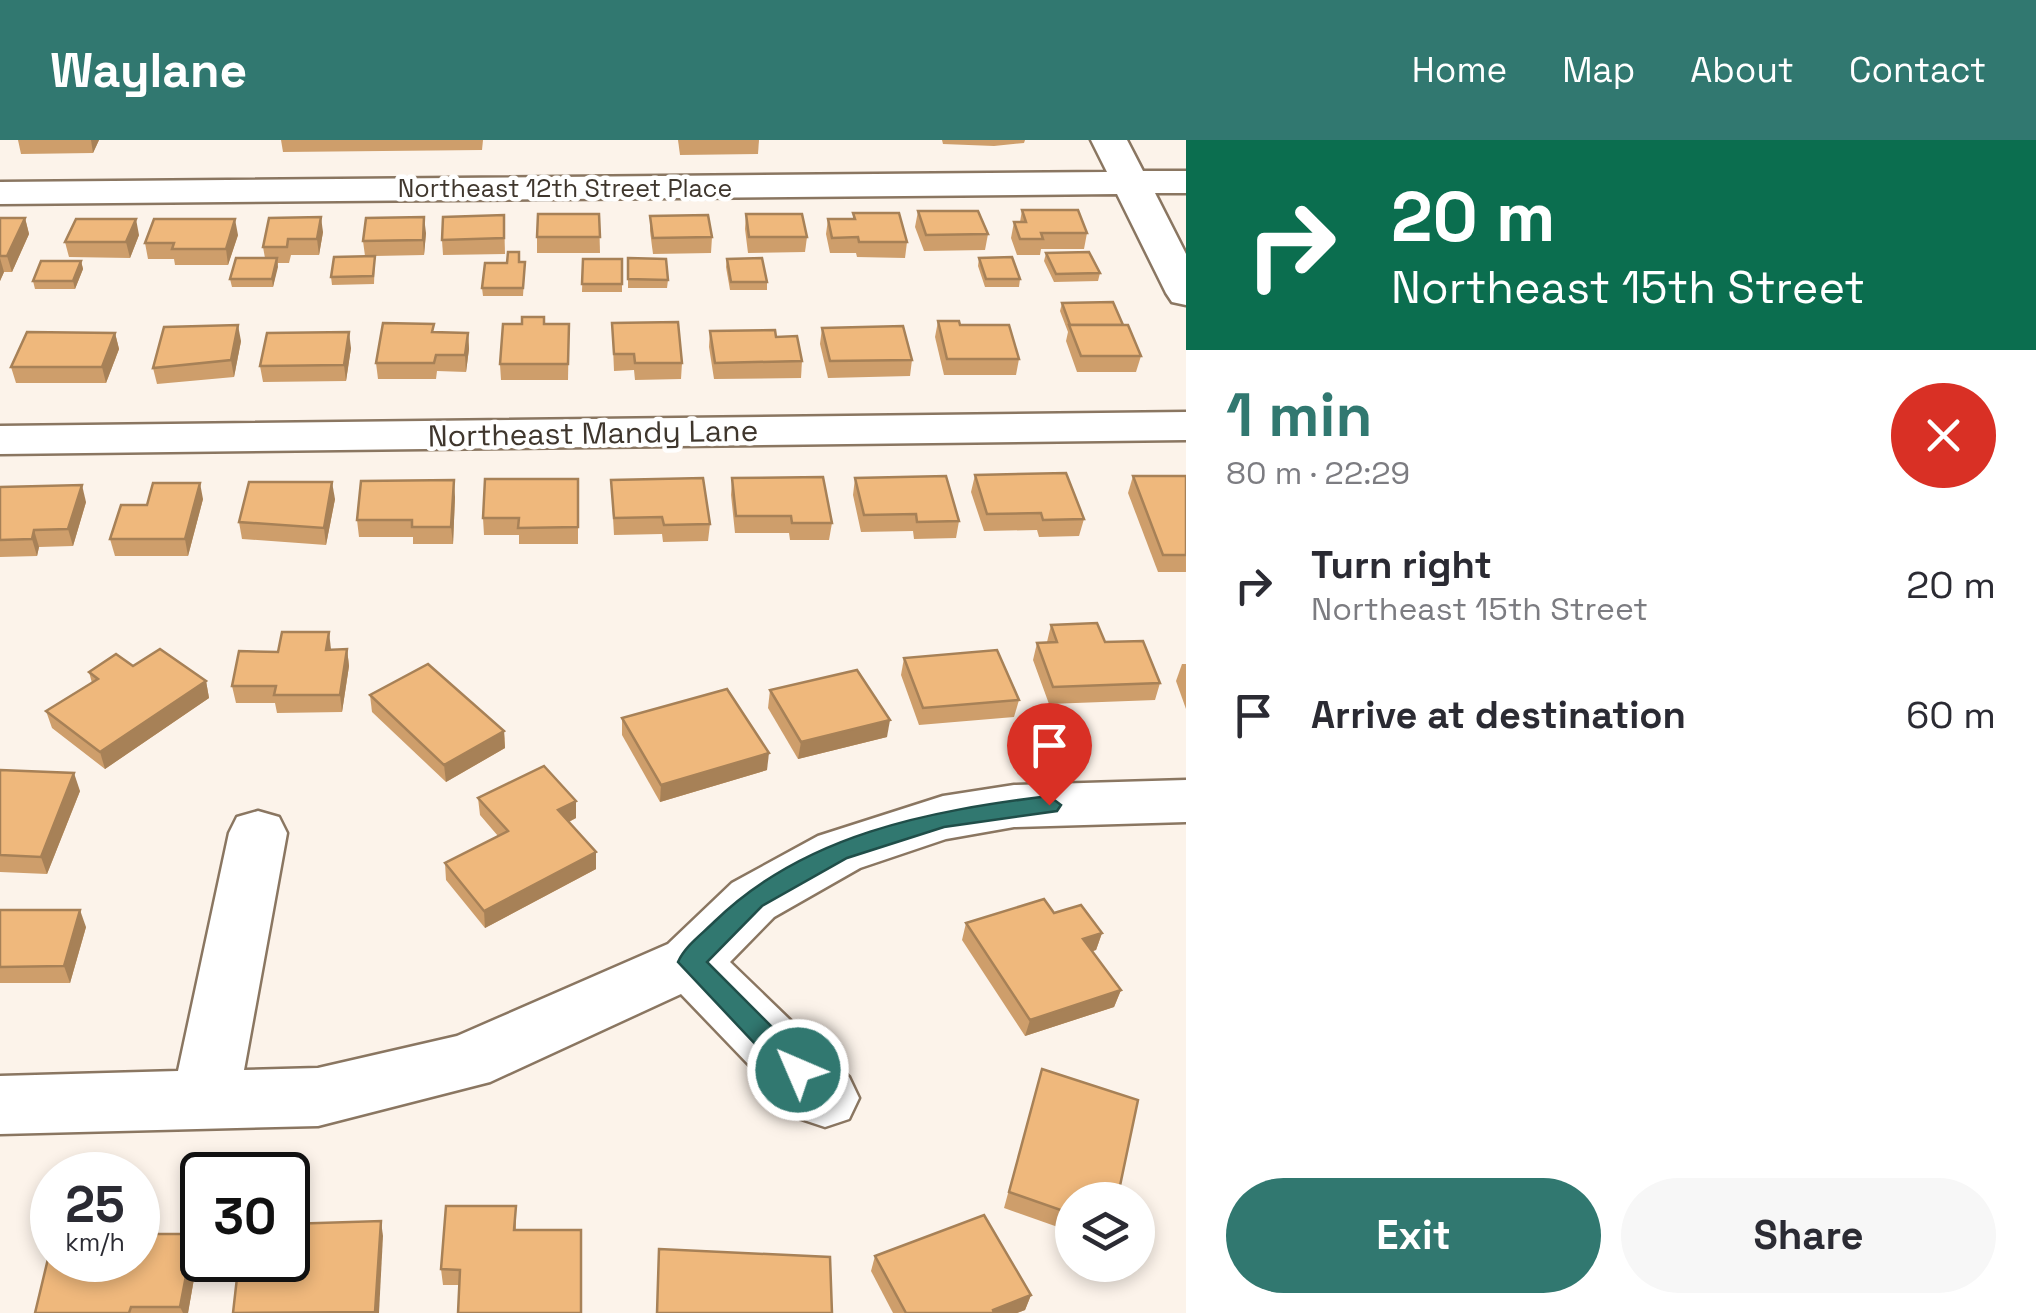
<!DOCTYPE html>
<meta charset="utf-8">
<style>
:root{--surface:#fff;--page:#f7f7f7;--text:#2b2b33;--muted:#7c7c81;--accent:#317870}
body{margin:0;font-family:"Space Grotesk",sans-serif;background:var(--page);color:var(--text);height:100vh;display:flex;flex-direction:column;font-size:38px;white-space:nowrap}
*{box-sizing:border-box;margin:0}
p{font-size:32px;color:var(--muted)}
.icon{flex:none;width:55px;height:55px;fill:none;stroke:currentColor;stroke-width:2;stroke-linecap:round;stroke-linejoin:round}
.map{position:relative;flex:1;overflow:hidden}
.sheet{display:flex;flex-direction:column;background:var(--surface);width:850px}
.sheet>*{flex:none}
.guide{background:#0b6e4f;color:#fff;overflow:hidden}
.controls{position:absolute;left:1055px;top:1042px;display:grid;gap:20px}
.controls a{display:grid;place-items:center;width:100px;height:100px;border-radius:50%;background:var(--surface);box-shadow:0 5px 15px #0003;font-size:50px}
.speed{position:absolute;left:30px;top:1012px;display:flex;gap:20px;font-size:50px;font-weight:700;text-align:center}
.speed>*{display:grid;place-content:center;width:130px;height:130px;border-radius:50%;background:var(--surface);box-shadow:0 5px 15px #0003;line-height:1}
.speed small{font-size:25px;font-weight:400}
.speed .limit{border:5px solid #111;border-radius:15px;background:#fff;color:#111}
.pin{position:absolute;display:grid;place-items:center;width:85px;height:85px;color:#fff;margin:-102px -42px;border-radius:50% 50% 50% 0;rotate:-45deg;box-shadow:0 0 10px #0007}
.pin .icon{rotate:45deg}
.me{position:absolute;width:110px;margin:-55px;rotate:315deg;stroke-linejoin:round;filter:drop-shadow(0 0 8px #0008)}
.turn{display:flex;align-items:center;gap:35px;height:210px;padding:0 40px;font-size:45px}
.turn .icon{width:130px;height:130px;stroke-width:2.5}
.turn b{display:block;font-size:70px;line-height:85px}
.round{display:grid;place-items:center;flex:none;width:105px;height:105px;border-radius:52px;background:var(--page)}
.head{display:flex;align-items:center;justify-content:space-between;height:170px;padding:0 40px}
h1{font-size:60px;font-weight:700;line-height:75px;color:var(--accent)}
.action{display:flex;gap:20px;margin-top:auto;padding:20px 40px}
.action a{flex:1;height:115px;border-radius:60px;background:var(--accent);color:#fff;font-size:40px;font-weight:700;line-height:115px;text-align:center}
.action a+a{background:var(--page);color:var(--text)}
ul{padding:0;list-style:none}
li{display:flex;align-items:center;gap:30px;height:130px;padding:0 40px}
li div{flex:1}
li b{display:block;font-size:38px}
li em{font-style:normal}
header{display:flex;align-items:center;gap:60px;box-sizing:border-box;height:140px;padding:0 50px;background:var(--accent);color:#fff}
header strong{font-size:48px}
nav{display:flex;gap:55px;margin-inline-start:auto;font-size:35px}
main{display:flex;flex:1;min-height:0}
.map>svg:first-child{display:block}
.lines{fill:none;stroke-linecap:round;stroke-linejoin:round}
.minor-casing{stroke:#8a7661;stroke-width:5}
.minor{fill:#fff;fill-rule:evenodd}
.wall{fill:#ce9e6b}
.shaded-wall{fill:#a78157}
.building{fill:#efb87c;stroke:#a78157;stroke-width:2.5}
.route{fill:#317870;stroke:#204e49;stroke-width:2.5}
.labels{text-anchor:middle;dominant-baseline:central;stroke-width:9;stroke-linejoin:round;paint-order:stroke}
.far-street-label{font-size:25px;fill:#3f362d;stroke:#fff}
.street-label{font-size:30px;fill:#3f362d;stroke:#fff}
</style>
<header>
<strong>Waylane</strong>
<nav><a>Home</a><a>Map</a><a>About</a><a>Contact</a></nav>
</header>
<main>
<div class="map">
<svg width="1186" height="1173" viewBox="0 0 1186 1173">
<rect width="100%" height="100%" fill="#fcf3ea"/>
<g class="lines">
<defs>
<g id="minor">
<path d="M1091,0H1127L1143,31H1186V53H1155L1186,114V165L1172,162L1166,153L1117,54L0,64V42L1107,32Z"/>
<path d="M1186,272V300L0,314V286Z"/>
<path d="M1186,640V682L1014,687L946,699L860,728L774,777L730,822L849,937L859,958L849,979L825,987L801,979L681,854L490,942L318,986L0,994V936L178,931L229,693L237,677L258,671L279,677L287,693L244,930L318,928L457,896L668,804L732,743L818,696L943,656L1014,645Z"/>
</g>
</defs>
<!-- minor casing -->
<use href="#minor" class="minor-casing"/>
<!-- minor -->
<use href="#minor" class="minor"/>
</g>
<!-- wall -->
<g class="wall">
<path d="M18,0H99L93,13L21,14Z"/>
<path d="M281,0H483L482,10L283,12Z"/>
<path d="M678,0H759L758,14L680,15Z"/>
<path d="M942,0H1025L1024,3L994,6L943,4Z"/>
<path d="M1022,70L1087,93L1084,109H1041L1040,115H1017L1011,98L1014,82H1020Z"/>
<path d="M918,71L988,94L985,110L924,111L915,87Z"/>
<path d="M853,73L907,102L905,118L857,117L856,113H830L826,94L828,79H853Z"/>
<path d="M599,74L600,113H537V97Z"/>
<path d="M746,74L807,97L805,112L748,113L745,89Z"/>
<path d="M504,75L505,114L443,115L442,100Z"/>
<path d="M650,76L712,97L711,113L653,114L650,91Z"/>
<path d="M0,78H25L29,94L12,132H4L0,141Z"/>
<path d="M269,78L323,92L319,115H291L289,123H278L273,147H232L230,139L265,118L263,107Z"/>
<path d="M426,93L424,115L375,116L374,144L332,145L331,137L365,116L363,101Z"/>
<path d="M139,95L130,118L69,117L65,102Z"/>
<path d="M238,95L228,125H175L174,119H148L145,103Z"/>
<path d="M1046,113L1100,133L1098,141L1054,142L1044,121Z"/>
<path d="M628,118L668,140L667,148H628Z"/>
<path d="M979,118L1020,139L1019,147H985L978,126Z"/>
<path d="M583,119H622V152H582Z"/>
<path d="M727,119L767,142V150H730L726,127Z"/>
<path d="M81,121L83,129L75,149H35L33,141Z"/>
<path d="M519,122H525L523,156H483L482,148L507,123Z"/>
<path d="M1062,163L1123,185L1141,216L1136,232H1077L1066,201L1068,192L1060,171Z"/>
<path d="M938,181L1019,219L1016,235H944L935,197Z"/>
<path d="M612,183L682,223L681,239L635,240L634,230L614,231Z"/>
<path d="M544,184H569L568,240H501L500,224Z"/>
<path d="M822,188L912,220L910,236L828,238L820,204Z"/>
<path d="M710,191L776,197L802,221L801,238L714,239L709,207Z"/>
<path d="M434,192L468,193L469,209L466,232L437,231L436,239H378L376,223Z"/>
<path d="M115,193L119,209L106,243H16L11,227Z"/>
<path d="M241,201L234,237L157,244L153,228Z"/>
<path d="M351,208L346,241L263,242L260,226Z"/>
<path d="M975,335L1084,379L1079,396L1039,397L1037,390L984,391L971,352Z"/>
<path d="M1133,336H1186V432H1158L1128,353Z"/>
<path d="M732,338L832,383L829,400H790L789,393H735L731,355Z"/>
<path d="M855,338L959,381L956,398L914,399L913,391L861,392L853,355Z"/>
<path d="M578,339V404H519V395H484L483,378Z"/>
<path d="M611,340L710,384L708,401L663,402L662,394L614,395Z"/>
<path d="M0,347L86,362L73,406L39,407L37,416L0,417Z"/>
<path d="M455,357L453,404H413V397H359L357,380Z"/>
<path d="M203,359L188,416H115L110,399L147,365Z"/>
<path d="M335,359L326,405L242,399L239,382Z"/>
<path d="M1051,485L1105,502L1160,543L1155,560L1049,564L1033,520L1037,503L1047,502Z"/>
<path d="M347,509L349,526L342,572L277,573L275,563H236L232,546L278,512Z"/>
<path d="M904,518L1019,560L1014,577L919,585L901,535Z"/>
<path d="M1182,524H1186V569L1176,541Z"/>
<path d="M133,526L206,541L209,558L105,629L52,588L46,571L92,543L89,532Z"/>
<path d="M770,550L887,597L798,619L768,568Z"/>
<path d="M370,555L504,591L505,608L446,642L372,572Z"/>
<path d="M622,578L767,630L660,662L622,595Z"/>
<path d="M0,630L80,651L47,734L0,732Z"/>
<path d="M478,658L576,678L569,682L596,729L485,788L446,740L445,723L498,696L480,675Z"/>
<path d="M0,770L86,787L70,843H0Z"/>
<path d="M1054,773L1102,793L1096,810L1092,811L1121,850L1114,867L1025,896L962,800L966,783Z"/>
<path d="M1042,929L1072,1060V1092L1004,1068Z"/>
<path d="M516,1066V1090L459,1145H443L441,1129Z"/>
<path d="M199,1110L188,1173H35Z"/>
<path d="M875,1116L1031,1155L1025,1170L1017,1173H893L871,1131Z"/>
</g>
<!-- shaded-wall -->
<g class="shaded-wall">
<path d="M91,0H99L93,13Z"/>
<path d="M321,77L323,92L319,115L317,99Z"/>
<path d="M424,77L426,93L424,115L423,100Z"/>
<path d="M25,78L29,94L12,132L7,116Z"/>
<path d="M136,79L139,95L130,118L126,102Z"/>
<path d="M235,79L238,95L228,125L226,109Z"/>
<path d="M0,118L4,132L0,141Z"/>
<path d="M277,118L278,127L273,147L272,139Z"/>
<path d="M81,121L83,129L75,149L73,141Z"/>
<path d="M238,185L241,201L234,237L231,220Z"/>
<path d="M349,192L351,208L346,241L344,225Z"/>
<path d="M115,193L119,209L106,243L102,227Z"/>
<path d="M468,193L469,209L466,232L465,215Z"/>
<path d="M454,340L455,357L453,404L451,387Z"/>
<path d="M332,342L335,359L326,405L324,388Z"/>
<path d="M200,343L203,359L188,416L185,399Z"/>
<path d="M82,345L86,362L73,406L68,389Z"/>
<path d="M34,390L39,407L37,416L32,399Z"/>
<path d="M329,492L331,509L326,510Z"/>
<path d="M347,509L349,526L342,572L340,555Z"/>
<path d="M206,541L209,558L105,629L100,612Z"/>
<path d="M890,580L887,597L798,619L801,602Z"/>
<path d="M504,591L505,608L446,642L444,625Z"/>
<path d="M769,613L767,630L660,662L661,645Z"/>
<path d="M74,633L80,651L47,734L41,717Z"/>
<path d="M576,661V678L558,687V670Z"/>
<path d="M596,712V729L485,788L484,771Z"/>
<path d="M80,770L86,787L70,843L64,826Z"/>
<path d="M1102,793L1096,810L1078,816L1083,799Z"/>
<path d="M1121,850L1114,867L1025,896L1030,880Z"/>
<path d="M381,1081L383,1096L379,1173H375Z"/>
<path d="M194,1094L199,1110L188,1173H183L180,1167Z"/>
<path d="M1031,1155L1025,1170L1017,1173H992L993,1170Z"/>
</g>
<!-- building -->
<g class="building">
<path d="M1022,70H1078L1087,93H1041L1043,99H1020L1014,82H1026Z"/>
<path d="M918,71H978L988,94L926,95Z"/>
<path d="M853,73H899L907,102H859L858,97L832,98L828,79H855Z"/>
<path d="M538,74H599L600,97H537Z"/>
<path d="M746,74H802L807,97H749Z"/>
<path d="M504,75V98L442,100L443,77Z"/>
<path d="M708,75L712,97L653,98L650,76Z"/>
<path d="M321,77L317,99H288L287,107H263L269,78Z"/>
<path d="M424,77L423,100L363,101L366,78Z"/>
<path d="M0,78H25L7,116H0Z"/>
<path d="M76,79H136L126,102H65Z"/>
<path d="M154,79H235L226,109H172L174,103H145Z"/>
<path d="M508,112H519V122H525L523,148H482L485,123H507Z"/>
<path d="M1089,112L1100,133L1056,134L1046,113Z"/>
<path d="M375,116L373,136L331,137L334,117Z"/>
<path d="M1012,117L1020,139H986L979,118Z"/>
<path d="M236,118H277L272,139H230Z"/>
<path d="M628,118L666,119L668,140L628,139Z"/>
<path d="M762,118L767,142H731L727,119Z"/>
<path d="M583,119H622V144H582Z"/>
<path d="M41,121H81L73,141H33Z"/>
<path d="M1113,162L1123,185H1070L1062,163Z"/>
<path d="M522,177H544V184H569L568,224H500L503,184H522Z"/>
<path d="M938,181H959L960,185H1009L1019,219H947Z"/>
<path d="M678,182L682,223H635L634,214H614L612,183Z"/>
<path d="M383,183L434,184L432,192L468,193L465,215H436L434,223H376Z"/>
<path d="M238,185L231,220L153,228L164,187Z"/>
<path d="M1069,185H1128L1141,216H1081Z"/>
<path d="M903,186L912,220L830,221L822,188Z"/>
<path d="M775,190L776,197L797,196L802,221L715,223L710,191Z"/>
<path d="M27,192L115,193L102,227H11Z"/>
<path d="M349,192L344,225L260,226L267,193Z"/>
<path d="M1066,333L1084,379L1043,380L1041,373L987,374L975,335Z"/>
<path d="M946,336L959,381L917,382L916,374L864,375L855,338Z"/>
<path d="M1133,336H1186V415H1163Z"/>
<path d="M823,337L832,383H792L791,376H736L732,338Z"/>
<path d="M703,338L710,384L664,385L662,377L614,378L611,340Z"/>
<path d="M485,339H578V387L518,388L519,378H483Z"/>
<path d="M454,340L451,387H412V380H357L361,341Z"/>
<path d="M249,342H332L324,388L239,382Z"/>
<path d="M153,343H200L185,399H110L121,365H147Z"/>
<path d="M82,345L68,389L34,390L32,399L0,400V347Z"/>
<path d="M1097,483L1105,502L1143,501L1160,543L1053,547L1037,503L1057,502L1051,485Z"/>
<path d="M282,492H329L326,510L347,509L340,555H274L276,546H232L239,511L278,512Z"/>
<path d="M160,509L206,541L100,612L46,571L98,539L89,532L116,514L133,526Z"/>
<path d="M997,510L1019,560L923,568L904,518Z"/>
<path d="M428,524L504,591L444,625L370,555Z"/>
<path d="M857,530L890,580L801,602L770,550Z"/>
<path d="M727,549L769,613L661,645L622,578Z"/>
<path d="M544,626L576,661L558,670L596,712L484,771L445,723L508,691L478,658Z"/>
<path d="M0,630L74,633L41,717L0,715Z"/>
<path d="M1044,759L1054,773L1081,765L1102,793L1083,799L1121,850L1030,880L966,783Z"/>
<path d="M0,770H80L64,826L0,827Z"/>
<path d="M1042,929L1138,960L1117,1060H1072V1074L1009,1052Z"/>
<path d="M446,1066H516L514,1090H581V1173H458L460,1130L441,1129Z"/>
<path d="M984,1075L1031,1155L993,1170L994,1173H906L875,1116Z"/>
<path d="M381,1081L375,1172L233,1173L239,1120H288V1084Z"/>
<path d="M138,1094H194L180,1167H131L129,1173H35L52,1102V1120H138Z"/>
<path d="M659,1109L830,1117L832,1173H657Z"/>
</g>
<!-- route -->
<path class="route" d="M1049,656L1061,665L1057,671L944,687L847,718L762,766L707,822L807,922L811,930L807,939H788L678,822C685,806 702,794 714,782C804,694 929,671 1049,656Z"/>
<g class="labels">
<!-- far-street labels -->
<g class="far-street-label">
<text x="565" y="48">Northeast 12th Street Place</text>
</g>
<!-- street labels -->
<g class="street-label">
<text transform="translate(593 293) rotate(-1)">Northeast Mandy Lane</text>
</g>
</g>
</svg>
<div class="controls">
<a><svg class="icon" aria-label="layers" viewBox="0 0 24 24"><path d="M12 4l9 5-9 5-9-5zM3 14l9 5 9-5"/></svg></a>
</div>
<div class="speed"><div>25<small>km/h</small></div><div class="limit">30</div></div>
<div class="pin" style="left:1049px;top:665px;background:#d93025"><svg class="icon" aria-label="arrive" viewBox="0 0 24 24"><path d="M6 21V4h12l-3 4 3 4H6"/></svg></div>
<svg class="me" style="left:798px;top:930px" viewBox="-20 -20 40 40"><circle r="17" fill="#317870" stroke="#fff" stroke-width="3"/><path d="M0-11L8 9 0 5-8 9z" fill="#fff"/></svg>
</div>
<section class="sheet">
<div class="guide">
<div class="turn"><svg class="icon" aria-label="right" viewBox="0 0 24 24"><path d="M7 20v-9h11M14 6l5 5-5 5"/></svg><div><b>20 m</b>Northeast 15th Street</div></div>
</div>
<div class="head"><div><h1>1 min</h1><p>80 m · 22:29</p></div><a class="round" style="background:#d93025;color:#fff"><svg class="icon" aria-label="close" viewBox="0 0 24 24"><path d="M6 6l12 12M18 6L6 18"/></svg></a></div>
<ul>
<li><svg class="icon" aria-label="right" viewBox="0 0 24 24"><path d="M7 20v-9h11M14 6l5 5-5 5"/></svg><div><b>Turn right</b><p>Northeast 15th Street</p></div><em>20 m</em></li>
<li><svg class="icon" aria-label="arrive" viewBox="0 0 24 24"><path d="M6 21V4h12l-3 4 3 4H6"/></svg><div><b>Arrive at destination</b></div><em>60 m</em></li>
</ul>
<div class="action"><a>Exit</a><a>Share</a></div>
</section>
</main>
